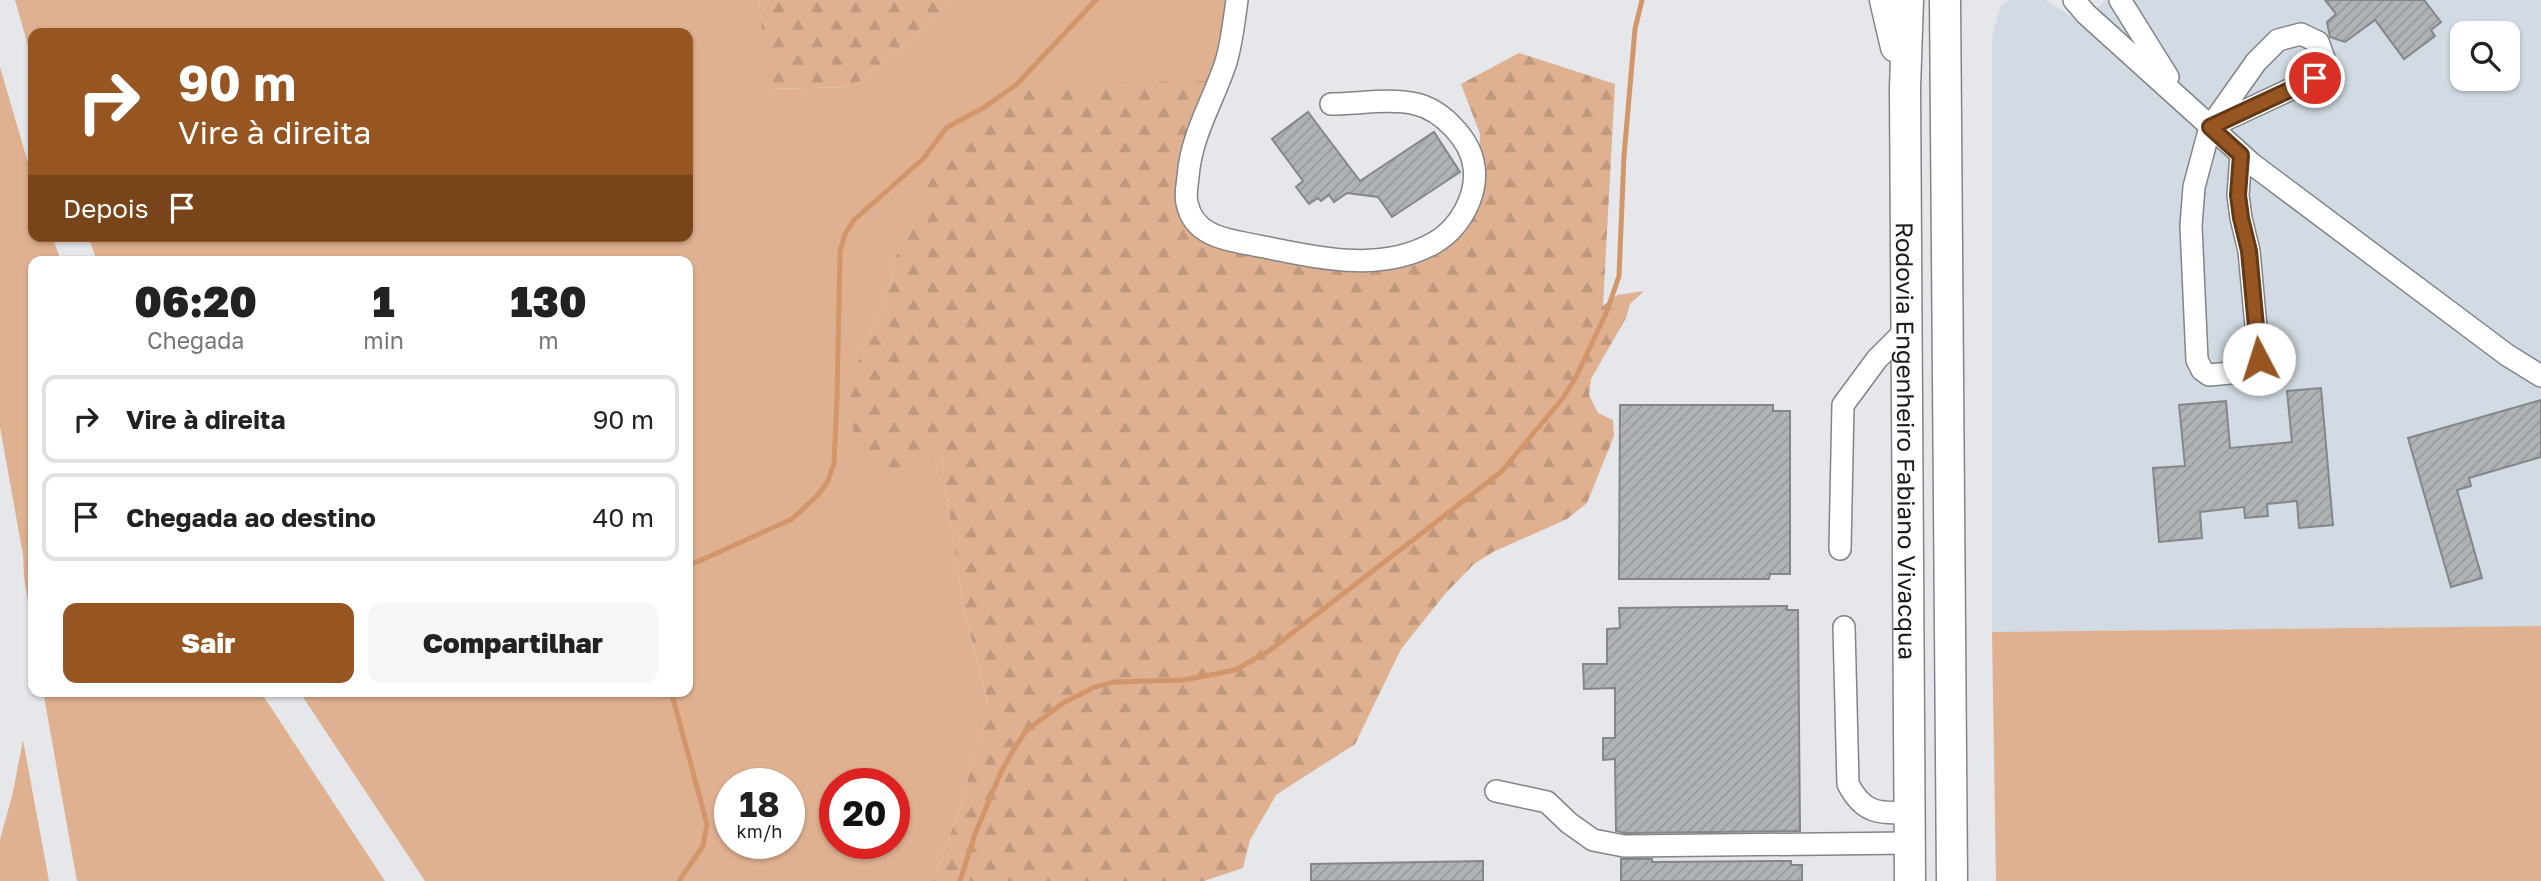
<!DOCTYPE html>
<html lang="pt">
<meta charset="utf-8">
<style>
:root{--surface:#fff;--page:#f6f6f6;--text:#222;--muted:#767676;--line:#e0e0e0;--accent:#975621}
body{margin:0;font-family:"Golos Text",sans-serif;background:var(--page);color:var(--text);height:100vh;display:flex;flex-direction:column;font-size:26px;white-space:nowrap}
*{box-sizing:border-box;margin:0}
p{font-size:23px;color:var(--muted)}
.icon{flex:none;width:38px;height:38px;fill:none;stroke:currentColor;stroke-width:2;stroke-linecap:round;stroke-linejoin:round}
.map{position:relative;flex:1;overflow:hidden}
.side{position:absolute;left:28px;top:256px;width:665px;height:441px;display:flex;flex-direction:column;background:var(--surface);border-radius:14px;box-shadow:0 2px 5px #0004}
.side>*{flex:none}
.top-card{position:absolute;left:28px;top:28px;width:665px;height:214px;border-radius:14px;box-shadow:0 2px 5px #0004;background:#975621;color:#fff;overflow:hidden}
.fabs{position:absolute;left:2450px;top:21px;display:grid;gap:14px}
.fabs a{display:grid;place-items:center;width:70px;height:70px;border-radius:14px;background:var(--surface);box-shadow:0 2px 5px #0004;font-size:35px}
.speed{position:absolute;left:714px;top:768px;display:flex;gap:14px;font-size:35px;font-weight:700;text-align:center}
.speed>*{display:grid;place-content:center;width:91px;height:91px;border-radius:50%;background:var(--surface);box-shadow:0 2px 5px #0004;line-height:1}
.speed small{font-size:18px;font-weight:400}
.speed .limit{border:10px solid #d22;background:#fff;color:#111}
.pin{position:absolute;display:grid;place-items:center;width:60px;height:60px;color:#fff;margin:-30px;border:4px solid #fff;border-radius:50%;box-shadow:0 2px 7px #0007}
.me{position:absolute;width:77px;margin:-38px;rotate:355deg;stroke-linejoin:round;filter:drop-shadow(0 0 5px #0008)}
.turn{display:flex;align-items:center;gap:24px;height:147px;padding:0 35px;font-size:32px}
.turn .icon{width:91px;height:91px;stroke-width:2.5}
.turn b{display:block;font-size:49px;line-height:60px}
.then{display:flex;align-items:center;height:66px;padding:0 35px;background:#0003;gap:14px;font-size:26px}
.eta{display:flex;justify-content:space-evenly;align-items:center;height:119px;text-align:center}
.eta b{font-size:42px;font-weight:800;line-height:49px}
.cta{display:flex;gap:14px;margin-top:auto;padding:14px 35px}
.cta a{flex:1;height:80px;border-radius:14px;background:var(--accent);color:#fff;font-size:28px;font-weight:800;line-height:80px;text-align:center}
.cta a+a{background:var(--page);color:var(--text)}
ul{padding:0;list-style:none}
li{display:flex;align-items:center;gap:21px;height:88px;margin:0 14px 10px;padding:0 21px;border:4px solid var(--line);border-radius:14px}
li div{flex:1}
li b{display:block;font-size:26px}
li em{font-style:normal}
.map>svg:first-child{display:block}
.built{fill:#d2dbe3;fill-rule:evenodd}
.grass{fill:#dfb191;fill-rule:evenodd}
.forest{fill:url(#forest-firs)}
.lines{fill:none;stroke-linecap:round;stroke-linejoin:round}
.stream{stroke:#d3966b;stroke-width:5}
.building{fill:url(#building-hatch);stroke:#848789;stroke-width:2}
.minor-casing{stroke:#828487;stroke-width:24}
.highway-casing{stroke:#828487;stroke-width:33}
.minor{stroke:#fff;stroke-width:21}
.highway{stroke:#fff;stroke-width:30}
.route-casing{stroke:#623815;stroke-width:18}
.route{stroke:#975621;stroke-width:12}
.labels{text-anchor:middle;dominant-baseline:central;stroke-width:7;stroke-linejoin:round;paint-order:stroke}
.street-label{font-size:24px;fill:#1b1c1d;stroke:#e5e7ea}
</style>
<div class="map">
<svg width="2541" height="881" viewBox="0 0 2541 881">
<defs>
<pattern id="forest-firs" width="22" height="20" patternUnits="userSpaceOnUse" patternTransform="scale(1.75)"><rect width="22" height="20" fill="#dfb191"/><path d="M5 1l3.5 6h-7zM16 11l3.5 6h-7z" fill="#bf987d"/></pattern>
<pattern id="building-hatch" width="6" height="6" patternUnits="userSpaceOnUse" patternTransform="scale(1.75)"><rect width="6" height="6" fill="#b0b3b5"/><path d="M-1 1l2-2M0 6l6-6M5 7l2-2" fill="none" stroke="#97999b"/></pattern>
</defs>
<rect width="100%" height="100%" fill="#e5e7ea"/>
<!-- built -->
<path class="built" d="M2010,0H2046L2081,23L2106,0H2541V626L1992,632V37L2001,5ZM2462,33H2508V79H2462Z"/>
<!-- grass -->
<g class="grass">
<path d="M15,0H759L768,89L853,87L935,19L949,0H1232L1225,67L1210,81L896,258L886,298L862,349L885,474L941,455L963,606L988,705L960,808L933,881H425L299,691H688V261H97L88,236H688V33H33V63ZM730,784H789V844H730ZM835,784H894V844H835Z"/>
<path d="M0,67L33,180V236H52L61,261H33V633L24,577L23,555L0,427Z"/>
<path d="M2541,626V881H1996L1992,632Z"/>
<path d="M43,691H260L385,881H77Z"/>
<path d="M23,740L49,881H0V840L13,792Z"/>
</g>
<!-- forest -->
<g class="forest">
<path d="M759,0H949L935,19L853,87L767,89Z"/>
<path d="M1519,53L1615,84L1603,306L1617,295L1644,291L1630,304L1626,318L1591,379L1589,395L1598,413L1613,420L1614,436L1587,503L1567,519L1493,552L1474,564L1445,594L1401,649L1355,744L1276,795L1250,840L1243,868L1204,881H933L960,808L988,704L963,606L941,456L885,474L853,431L850,392L862,349L886,298L896,258L941,157L1019,83L1210,81L1176,188L1179,218L1203,240L1323,265L1429,255L1479,186L1480,134L1461,84Z"/>
</g>
<g class="lines">
<!-- stream -->
<g class="stream">
<path d="M688,566L792,519L818,495L828,481L834,463L837,398L840,252L845,234L854,220L924,158L946,128L983,108L1016,85L1096,0"/>
<path d="M671,691L707,824L703,846L679,881"/>
<path d="M960,881L975,834L1001,772L1015,747L1026,731L1063,703L1095,687L1115,682L1184,680L1235,670L1269,651L1501,472L1563,398L1576,377L1607,311L1619,276L1624,156L1635,29L1642,0"/>
</g>
</g>
<!-- building -->
<g class="building">
<path d="M2325,0H2424L2441,22L2431,30L2435,36L2404,59L2375,20L2345,42L2330,37L2327,22L2336,14Z"/>
<path d="M1308,112L1360,181L1434,132L1460,172L1392,217L1378,197L1347,193L1334,202L1329,195L1321,201L1318,198L1309,204L1296,187L1303,181L1272,139Z"/>
<path d="M2321,388L2333,525L2299,528L2297,501L2267,504L2268,516L2245,518L2244,507L2200,512L2202,538L2159,542L2153,468L2185,466L2179,405L2226,401L2230,448L2292,442L2287,391Z"/>
<path d="M2541,400V457L2469,478L2471,486L2457,490L2482,578L2451,587L2408,438Z"/>
<path d="M1620,405H1773V411H1790V574H1770L1769,579H1619Z"/>
<path d="M1787,606V610H1798L1800,831L1625,833L1616,831L1615,759L1603,760V738H1615V688L1584,689L1583,664H1607V629L1620,628L1619,608Z"/>
<path d="M1621,859H1652V862L1791,861V865H1802V881H1621Z"/>
<path d="M1483,861V881H1311V864Z"/>
</g>
<g class="lines">
<defs>
<g id="minor">
<path d="M1237,0C1234,21 1232,42 1226,62C1213,102 1191,135 1188,177C1187,186 1185,194 1187,203C1194,238 1230,240 1259,246C1316,257 1379,274 1434,243C1459,229 1478,196 1474,167C1471,140 1442,110 1416,104C1390,98 1358,104 1331,104"/>
<path d="M2074,0L2086,14L2252,164L2507,355L2541,376"/>
<path d="M2120,0L2168,77"/>
<path d="M2210,127L2315,78L2325,61L2318,42L2301,34L2278,40L2256,62L2210,127L2194,187L2191,226L2197,360L2202,370L2209,375L2252,371L2259,359L2249,251L2241,218L2238,195L2241,155"/>
<path d="M1840,549L1843,405L1877,359L1907,329"/>
<path d="M1844,627L1848,784C1863,813 1878,814 1910,812"/>
<path d="M1496,791L1547,802L1569,823L1593,840L1624,846L1910,843"/>
</g>
<g id="highway">
<path d="M1885,0L1896,47"/>
<path id="s1" d="M1908,0L1905,88L1910,881"/>
<path d="M1945,0L1952,881"/>
</g>
</defs>
<!-- minor casing -->
<use href="#minor" class="minor-casing"/>
<!-- highway casing -->
<use href="#highway" class="highway-casing"/>
<!-- minor -->
<use href="#minor" class="minor"/>
<!-- highway -->
<use href="#highway" class="highway"/>
</g>
<g class="lines">
<defs>
<path id="route" d="M2259,359L2249,251L2241,218L2238,195L2241,155L2210,127L2315,78"/>
</defs>
<!-- route casing -->
<use href="#route" class="route-casing"/>
<!-- route -->
<use href="#route" class="route"/>
</g>
<g class="labels">
<!-- street labels -->
<g class="street-label">
<text stroke="none"><textPath href="#s1" startOffset="441">Rodovia Engenheiro Fabiano Vivacqua</textPath></text>
</g>
</g>
</svg>
<div class="fabs">
<a><svg class="icon" aria-label="search" viewBox="0 0 24 24"><circle cx="10" cy="10" r="6"/><path d="M15 15l6 6"/></svg></a>
</div>
<div class="speed"><div>18<small>km/h</small></div><div class="limit">20</div></div>
<div class="pin" style="left:2315px;top:78px;background:#d93025"><svg class="icon" aria-label="arrive" viewBox="0 0 24 24"><path d="M6 21V4h12l-3 4 3 4H6"/></svg></div>
<svg class="me" style="left:2259px;top:359px" viewBox="-20 -20 40 40"><circle r="19" fill="#fff"/><path d="M0-13L10 11 0 6-10 11z" fill="#975621"/></svg>
<div class="top-card">
<div class="turn"><svg class="icon" aria-label="right" viewBox="0 0 24 24"><path d="M7 20v-9h11M14 6l5 5-5 5"/></svg><div><b>90 m</b>Vire à direita</div></div>
<div class="then">Depois<svg class="icon" aria-label="arrive" viewBox="0 0 24 24"><path d="M6 21V4h12l-3 4 3 4H6"/></svg></div>
</div>
<section class="side">
<div class="eta">
<div><b>06:20</b><p>Chegada</p></div>
<div><b>1</b><p>min</p></div>
<div><b>130</b><p>m</p></div>
</div>
<ul>
<li><svg class="icon" aria-label="right" viewBox="0 0 24 24"><path d="M7 20v-9h11M14 6l5 5-5 5"/></svg><div><b>Vire à direita</b></div><em>90 m</em></li>
<li><svg class="icon" aria-label="arrive" viewBox="0 0 24 24"><path d="M6 21V4h12l-3 4 3 4H6"/></svg><div><b>Chegada ao destino</b></div><em>40 m</em></li>
</ul>
<div class="cta"><a>Sair</a><a>Compartilhar</a></div>
</section>
</div>
